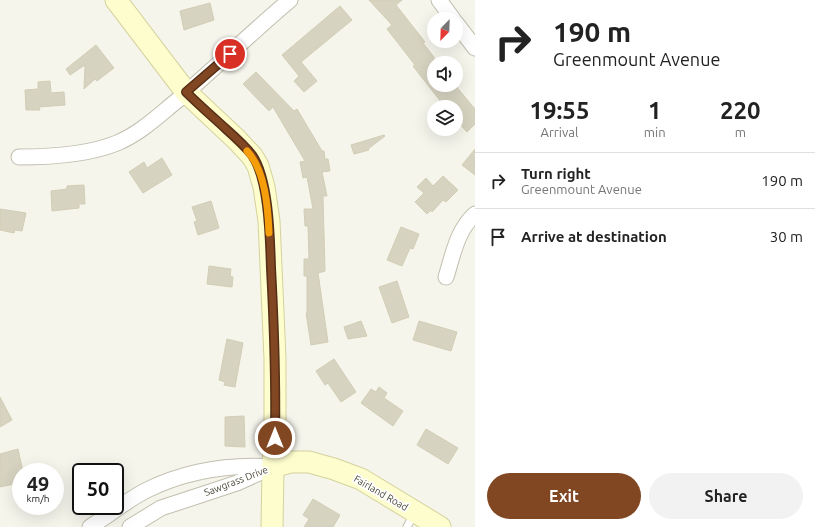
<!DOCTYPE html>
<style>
:root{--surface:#fff;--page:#f2f2f2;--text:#222;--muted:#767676;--line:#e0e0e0;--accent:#814622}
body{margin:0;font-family:Ubuntu,sans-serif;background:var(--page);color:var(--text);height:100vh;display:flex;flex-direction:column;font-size:15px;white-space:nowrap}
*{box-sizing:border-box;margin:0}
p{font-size:13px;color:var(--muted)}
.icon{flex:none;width:22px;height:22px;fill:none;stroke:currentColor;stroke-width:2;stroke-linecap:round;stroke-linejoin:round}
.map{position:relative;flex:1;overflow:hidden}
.panel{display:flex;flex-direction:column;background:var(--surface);width:340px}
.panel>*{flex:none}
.banner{background:#fff;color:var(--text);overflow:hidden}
.needle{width:26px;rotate:203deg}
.fabs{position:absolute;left:427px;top:12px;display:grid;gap:8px}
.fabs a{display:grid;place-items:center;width:36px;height:36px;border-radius:50%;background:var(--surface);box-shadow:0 4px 16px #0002;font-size:20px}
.speed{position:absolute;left:12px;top:463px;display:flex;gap:8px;font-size:20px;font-weight:700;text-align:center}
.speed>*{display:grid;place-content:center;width:52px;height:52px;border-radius:50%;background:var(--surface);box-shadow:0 4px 16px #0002;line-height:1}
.speed small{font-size:10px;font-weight:400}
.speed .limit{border:2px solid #111;border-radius:6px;background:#fff;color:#111}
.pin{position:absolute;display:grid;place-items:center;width:34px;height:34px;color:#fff;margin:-17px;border:2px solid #fff;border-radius:50%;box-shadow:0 1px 4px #0007}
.me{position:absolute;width:44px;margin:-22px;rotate:0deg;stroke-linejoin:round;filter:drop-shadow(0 0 3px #0008)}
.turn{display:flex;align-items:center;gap:14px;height:84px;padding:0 12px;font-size:18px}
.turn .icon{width:52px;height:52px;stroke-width:2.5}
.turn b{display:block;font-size:28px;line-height:34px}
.eta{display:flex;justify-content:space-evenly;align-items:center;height:68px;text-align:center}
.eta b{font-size:24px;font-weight:700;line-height:28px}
.button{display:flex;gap:8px;margin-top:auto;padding:8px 12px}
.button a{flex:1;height:46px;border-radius:24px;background:var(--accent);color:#fff;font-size:16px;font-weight:700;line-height:46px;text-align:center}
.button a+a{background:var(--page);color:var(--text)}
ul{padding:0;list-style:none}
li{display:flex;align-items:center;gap:12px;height:56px;padding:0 12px;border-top:1px solid var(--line)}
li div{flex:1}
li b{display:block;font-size:15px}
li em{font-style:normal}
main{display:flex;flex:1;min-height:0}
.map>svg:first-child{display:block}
.building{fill:#d7d3c1;stroke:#d2cdb4}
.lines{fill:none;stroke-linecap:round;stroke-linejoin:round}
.lane-casing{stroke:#c1bfae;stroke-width:9}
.street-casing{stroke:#c1bfae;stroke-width:17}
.secondary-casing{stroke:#d4d29c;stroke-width:23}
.lane{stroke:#fff;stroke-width:7}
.street{stroke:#fff;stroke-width:15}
.secondary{stroke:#fefdce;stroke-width:21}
.route-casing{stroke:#542e16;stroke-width:10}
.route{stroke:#814622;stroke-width:7}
.slow{stroke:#f59e0b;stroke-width:7}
.labels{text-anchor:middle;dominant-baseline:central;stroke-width:3.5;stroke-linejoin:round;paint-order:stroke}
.street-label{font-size:10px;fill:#4a4739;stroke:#fff}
</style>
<main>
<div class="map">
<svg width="475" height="527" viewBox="0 0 475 527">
<rect width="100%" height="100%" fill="#f6f5ec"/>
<!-- building -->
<g class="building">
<path d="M369,0H402L396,5L425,42L423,43L434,57V85H455L475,109V124L467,132L456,120V107H445L413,66L415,65L387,29L392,25Z"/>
<path d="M210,3L214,20L184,30L180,11Z"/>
<path d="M340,6L352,20L301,62L317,81L304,92L294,81L299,76L282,55Z"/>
<path d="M96,45L114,68L97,81L95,79L84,89L85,65L70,75L66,69Z"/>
<path d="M256,72L294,111L297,109L322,151H324L325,159H328L330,171L322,172L327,196H323L325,271L318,273L328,342L311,345L306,313H307V276H304V259H309L308,226H305L304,209H313L307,177L303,178L300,162L305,161L273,107L269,111L243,84Z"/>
<path d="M50,81L51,93L64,92L65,105L39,107L40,110H26L25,90L38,89V82Z"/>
<path d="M384,135L385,136L368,149L369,150L354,154L351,145Z"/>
<path d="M475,149V175L462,165Z"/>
<path d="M162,158L172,175L143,193L129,172L144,162L147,168Z"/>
<path d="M443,176L458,190L446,202L443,200L432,212L431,210L427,214L415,202L424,193L417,187L426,178L433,186Z"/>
<path d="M84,185L85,204H79V208L52,211L51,191L67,189V186Z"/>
<path d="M211,201L219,228L198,235L194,222L197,221L192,207Z"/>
<path d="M0,209L26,213L22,231L15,230L14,233L0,230Z"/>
<path d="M401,227L419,234L413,249L410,248L402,266L387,260Z"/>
<path d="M209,266L231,269L230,276L233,277L232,287L207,284Z"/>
<path d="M397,281L409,317L392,323L379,287Z"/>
<path d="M361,321L367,336L348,339L344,327Z"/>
<path d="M419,321L457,332L451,351L413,340Z"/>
<path d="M227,339L243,343L235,387L224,385L225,382L219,380Z"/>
<path d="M334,359L356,392L341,402L328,383L325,385L316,371Z"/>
<path d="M379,387L387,393L384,398L403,411L393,426L361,403L371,389L376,392Z"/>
<path d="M0,397L12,420L0,427Z"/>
<path d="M244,416L245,447L225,446V417Z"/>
<path d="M426,429L458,448L448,464L417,445Z"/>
<path d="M18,449L23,472L18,475L19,483L0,487V454Z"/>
<path d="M313,499L340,515L333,527H304L309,519L303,515Z"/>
</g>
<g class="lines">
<defs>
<path id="lane" d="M407,527L414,514"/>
<g id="street">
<path d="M439,0L453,19"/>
<path d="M456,23L475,48"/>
<path d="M19,157C50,157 88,155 117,143C141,133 159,115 179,99C216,67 252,32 290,0"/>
<path d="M446,277C453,255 457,230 475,214"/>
<path d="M90,527C109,515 127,500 147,490C186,471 230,464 273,467"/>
<path d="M130,527L161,508L237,483L272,467"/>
</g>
<g id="secondary">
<path d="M116,0L186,92L236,139L252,156L258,166L264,187L269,221L275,359V437L273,467L272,527"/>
<path d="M273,467L291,462H309L334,469L361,479L440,527"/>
</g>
</defs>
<!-- lane casing -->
<use href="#lane" class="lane-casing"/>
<!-- street casing -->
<use href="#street" class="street-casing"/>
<!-- secondary casing -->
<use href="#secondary" class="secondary-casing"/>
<!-- lane -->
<use href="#lane" class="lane"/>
<!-- street -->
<use href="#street" class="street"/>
<!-- secondary -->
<use href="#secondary" class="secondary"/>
</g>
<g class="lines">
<defs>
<path id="route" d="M230,54L186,92C199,105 213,117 226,129C235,137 245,146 252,155C269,179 270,238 271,268C274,324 276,381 275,438"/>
</defs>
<!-- route casing -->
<use href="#route" class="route-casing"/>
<!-- route -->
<use href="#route" class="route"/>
<!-- slow -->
<path class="slow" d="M247,151C265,170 268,207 269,233"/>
</g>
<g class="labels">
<!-- street labels -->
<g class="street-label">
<text transform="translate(236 481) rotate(-21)">Sawgrass Drive</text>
<text transform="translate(381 493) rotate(30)">Fairland Road</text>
</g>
</g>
</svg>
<div class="fabs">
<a><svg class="needle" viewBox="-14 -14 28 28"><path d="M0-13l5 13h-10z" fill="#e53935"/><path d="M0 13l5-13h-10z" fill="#767676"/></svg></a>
<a><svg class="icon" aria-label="sound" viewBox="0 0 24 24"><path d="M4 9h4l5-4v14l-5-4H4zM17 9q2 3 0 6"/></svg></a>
<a><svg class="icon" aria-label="layers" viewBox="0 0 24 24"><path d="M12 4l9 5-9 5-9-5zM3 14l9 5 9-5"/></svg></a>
</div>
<div class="speed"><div>49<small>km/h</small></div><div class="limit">50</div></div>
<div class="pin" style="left:230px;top:54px;background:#d93025"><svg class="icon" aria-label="arrive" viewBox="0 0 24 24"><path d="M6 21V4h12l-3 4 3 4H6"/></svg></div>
<svg class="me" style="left:275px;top:438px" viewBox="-20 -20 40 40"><circle r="17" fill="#814622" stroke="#fff" stroke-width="3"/><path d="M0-11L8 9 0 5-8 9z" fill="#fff"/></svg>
</div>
<section class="panel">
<div class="banner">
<div class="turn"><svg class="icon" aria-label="right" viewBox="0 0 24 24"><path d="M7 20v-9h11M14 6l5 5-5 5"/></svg><div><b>190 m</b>Greenmount Avenue</div></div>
</div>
<div class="eta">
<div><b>19:55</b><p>Arrival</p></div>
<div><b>1</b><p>min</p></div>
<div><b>220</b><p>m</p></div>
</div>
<ul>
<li><svg class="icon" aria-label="right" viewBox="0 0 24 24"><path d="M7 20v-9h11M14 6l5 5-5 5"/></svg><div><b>Turn right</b><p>Greenmount Avenue</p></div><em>190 m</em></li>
<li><svg class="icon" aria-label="arrive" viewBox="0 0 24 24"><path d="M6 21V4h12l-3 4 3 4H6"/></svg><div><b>Arrive at destination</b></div><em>30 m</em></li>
</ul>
<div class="button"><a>Exit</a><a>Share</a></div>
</section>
</main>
